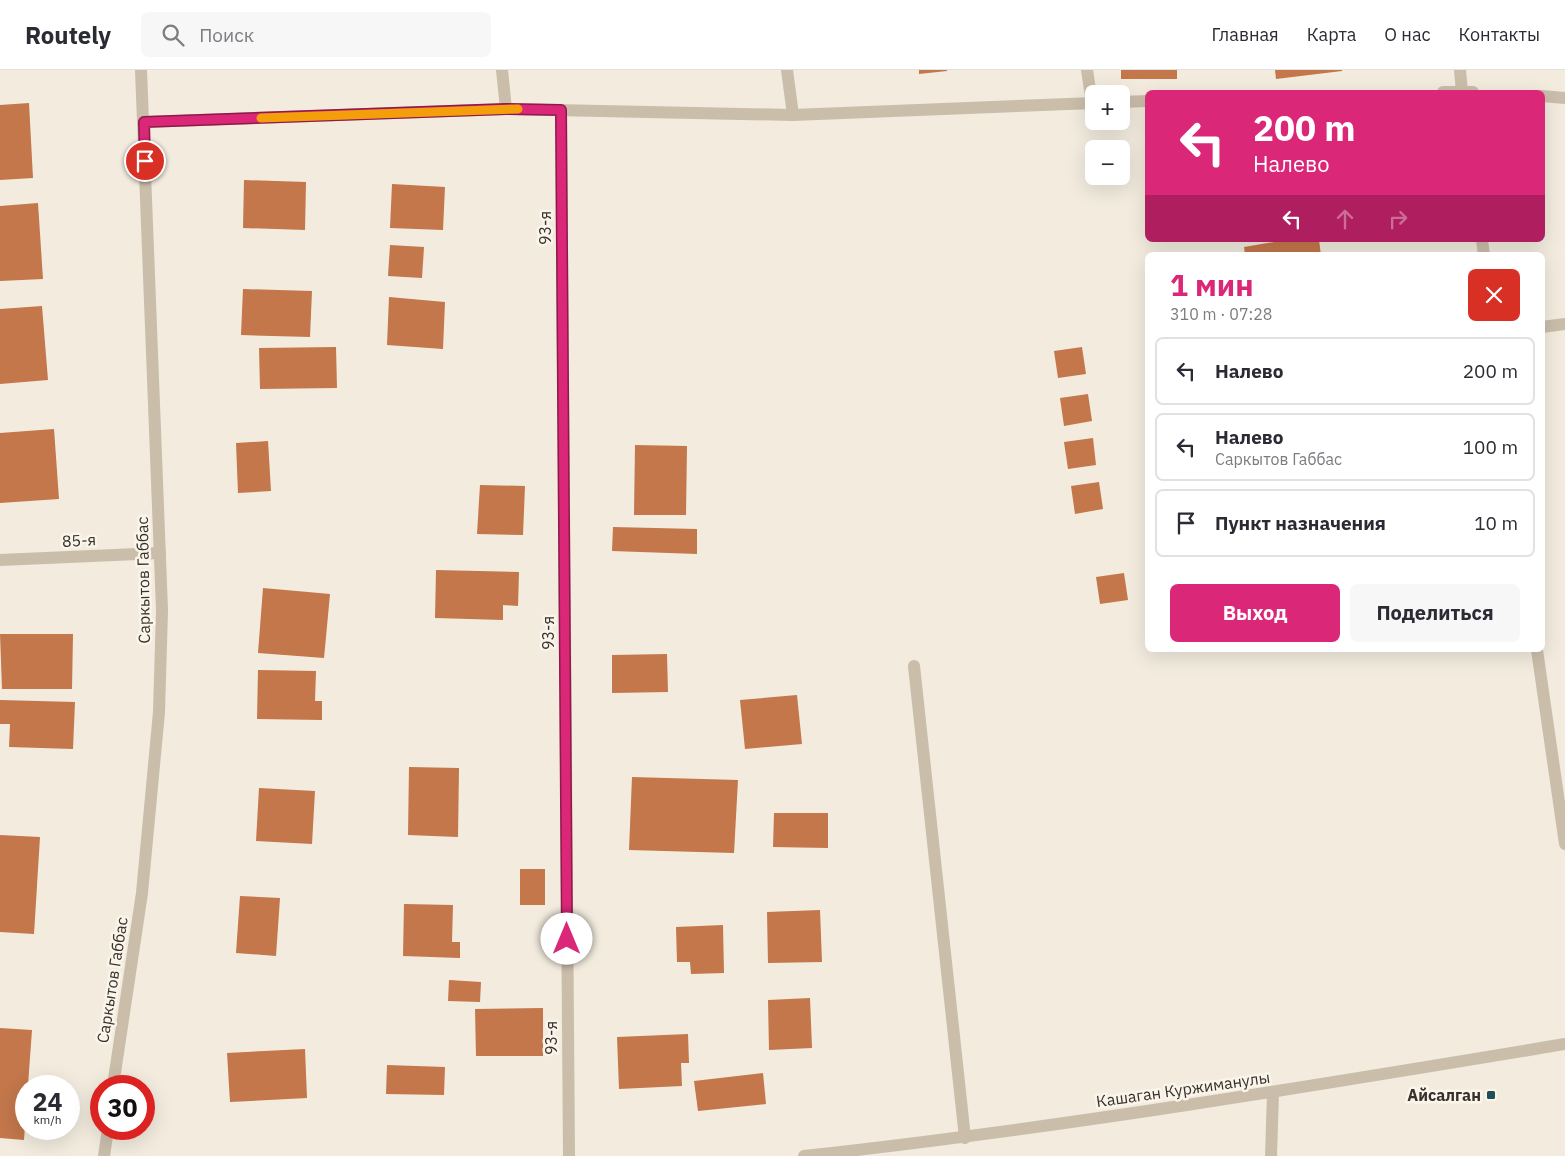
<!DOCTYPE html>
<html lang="ru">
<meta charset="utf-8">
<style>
:root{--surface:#fff;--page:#f7f7f7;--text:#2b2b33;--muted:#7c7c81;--line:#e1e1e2;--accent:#db2777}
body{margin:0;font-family:"IBM Plex Sans",sans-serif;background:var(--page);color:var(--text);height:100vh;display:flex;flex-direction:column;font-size:19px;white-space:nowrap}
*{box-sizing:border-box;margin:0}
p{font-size:16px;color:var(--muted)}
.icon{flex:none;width:28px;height:28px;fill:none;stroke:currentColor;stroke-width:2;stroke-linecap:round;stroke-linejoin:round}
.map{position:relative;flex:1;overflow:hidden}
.panel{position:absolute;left:1145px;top:182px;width:400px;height:400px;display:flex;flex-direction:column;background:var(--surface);border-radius:8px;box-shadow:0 5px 20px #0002}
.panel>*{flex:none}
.hud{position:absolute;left:1145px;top:20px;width:400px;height:152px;border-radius:8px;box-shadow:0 5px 20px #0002;background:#db2777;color:#fff;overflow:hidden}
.tools{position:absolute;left:1085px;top:15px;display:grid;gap:10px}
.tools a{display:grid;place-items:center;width:45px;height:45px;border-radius:8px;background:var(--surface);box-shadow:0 5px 20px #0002;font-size:25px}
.speed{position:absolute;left:15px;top:1005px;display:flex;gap:10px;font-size:25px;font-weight:700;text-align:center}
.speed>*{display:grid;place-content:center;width:65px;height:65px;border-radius:50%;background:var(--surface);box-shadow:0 5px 20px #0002;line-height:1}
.speed small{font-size:12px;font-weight:400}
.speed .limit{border:8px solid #d22;background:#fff;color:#111}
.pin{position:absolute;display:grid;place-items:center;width:42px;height:42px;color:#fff;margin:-21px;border:2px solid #fff;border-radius:50%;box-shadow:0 1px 5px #0007}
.me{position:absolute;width:55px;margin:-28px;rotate:0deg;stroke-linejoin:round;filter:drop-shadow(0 0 4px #0008)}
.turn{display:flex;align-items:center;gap:18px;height:105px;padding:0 25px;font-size:22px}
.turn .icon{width:65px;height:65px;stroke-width:2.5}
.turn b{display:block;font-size:35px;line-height:42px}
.lanes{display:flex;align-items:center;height:48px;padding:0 25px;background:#0003;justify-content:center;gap:25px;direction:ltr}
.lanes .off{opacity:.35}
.round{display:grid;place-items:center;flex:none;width:52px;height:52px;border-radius:8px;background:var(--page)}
.head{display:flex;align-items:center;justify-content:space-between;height:85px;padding:0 25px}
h1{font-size:30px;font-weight:800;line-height:38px;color:var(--accent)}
.action{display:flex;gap:10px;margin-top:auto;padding:10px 25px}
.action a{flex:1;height:58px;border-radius:8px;background:var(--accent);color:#fff;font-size:20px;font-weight:800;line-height:58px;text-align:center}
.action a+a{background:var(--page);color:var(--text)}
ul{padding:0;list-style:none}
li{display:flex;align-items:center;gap:15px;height:68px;margin:0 10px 8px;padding:0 15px;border:2px solid var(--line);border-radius:8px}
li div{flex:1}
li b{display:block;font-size:19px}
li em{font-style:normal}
header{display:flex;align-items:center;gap:30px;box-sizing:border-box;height:70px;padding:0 25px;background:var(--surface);border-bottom:1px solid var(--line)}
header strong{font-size:24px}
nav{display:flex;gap:28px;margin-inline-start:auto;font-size:18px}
.search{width:350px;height:45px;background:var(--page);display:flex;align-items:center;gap:12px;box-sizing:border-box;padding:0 18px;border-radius:8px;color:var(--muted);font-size:19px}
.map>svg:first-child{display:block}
.building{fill:#c3774b}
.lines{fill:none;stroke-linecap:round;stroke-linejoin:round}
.minor{stroke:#cabdaa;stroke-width:12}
.route-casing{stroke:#8e194d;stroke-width:12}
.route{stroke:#db2777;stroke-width:9}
.slow{stroke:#f59e0b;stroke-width:9}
.poi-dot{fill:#204e59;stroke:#faf5eb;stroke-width:2}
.labels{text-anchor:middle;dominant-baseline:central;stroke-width:5;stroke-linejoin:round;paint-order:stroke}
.street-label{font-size:16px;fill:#38302a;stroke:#faf5eb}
.poi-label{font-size:16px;font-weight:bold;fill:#38302a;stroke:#faf5eb;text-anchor:end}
</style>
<header>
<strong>Routely</strong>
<div class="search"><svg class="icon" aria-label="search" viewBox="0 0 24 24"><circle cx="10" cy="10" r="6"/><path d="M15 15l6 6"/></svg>Поиск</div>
<nav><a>Главная</a><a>Карта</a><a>О нас</a><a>Контакты</a></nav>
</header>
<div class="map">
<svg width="1565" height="1086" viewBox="0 0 1565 1086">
<rect width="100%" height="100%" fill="#f2ebde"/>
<!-- building -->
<g class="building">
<path d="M919,0H947V1L919,4Z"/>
<rect x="1121" y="0" width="56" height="9"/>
<path d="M1275,0H1342V1L1276,9Z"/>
<path d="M29,33L33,108L0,110V35Z"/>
<path d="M244,110L306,112L305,160L243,158Z"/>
<path d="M392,114L445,117L443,160L390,158Z"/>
<path d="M38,133L43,209L0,211V136Z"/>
<path d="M1286,170H1319L1321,185H1245L1244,177Z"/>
<path d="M390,175L424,177L422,208L388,206Z"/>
<path d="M243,219L312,221L310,267L241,265Z"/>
<path d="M389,227L445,232L443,279L387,275Z"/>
<path d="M42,236L48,310L0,314V239Z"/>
<path d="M336,277L337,318L260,319L259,278Z"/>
<path d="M1082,277L1086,304L1058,308L1054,281Z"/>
<path d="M1088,324L1092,351L1064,356L1060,328Z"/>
<path d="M54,359L59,429L0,433V363Z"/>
<path d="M1093,368L1096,395L1068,399L1064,372Z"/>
<path d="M268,371L271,421L238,423L236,373Z"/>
<path d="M635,375L687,376L686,445H634Z"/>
<path d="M1099,412L1103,439L1075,444L1071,416Z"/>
<path d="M480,415L525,416L523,465L477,464Z"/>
<path d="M613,457L697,459V484L612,481Z"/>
<path d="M436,500L519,502L518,536L503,535V550L435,548Z"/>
<path d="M1124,503L1128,530L1100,534L1096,507Z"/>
<path d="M263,518L330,524L324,588L258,583Z"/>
<path d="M0,564H73L72,619H2Z"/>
<path d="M667,584L668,622L612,623V585Z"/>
<path d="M258,600L316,601L315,631H322V650L257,649Z"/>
<path d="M797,625L802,674L745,679L740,630Z"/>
<path d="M0,630L75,632L73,679L9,677L10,654H0Z"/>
<path d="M409,697L459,698L458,767L408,765Z"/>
<path d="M632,707L738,710L734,783L629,780Z"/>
<path d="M259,718L315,721L312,774L256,771Z"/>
<path d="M774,743H828V778L773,777Z"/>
<path d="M0,765L40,767L34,864L0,862Z"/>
<rect x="520" y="799" width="25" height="36"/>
<path d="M240,826L280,828L276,886L236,883Z"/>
<path d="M404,834L453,835L452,872H460V888L403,886Z"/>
<path d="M820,840L822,892L768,893L767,842Z"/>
<path d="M723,855L724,903L691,904L690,892H677L676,857Z"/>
<path d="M449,910L481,912L480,932L448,931Z"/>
<path d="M810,928L812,978L769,980L768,930Z"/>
<path d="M543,938V986H476L475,939Z"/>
<path d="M0,958L32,960L24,1070L0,1068Z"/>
<path d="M688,964L689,993H681L682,1016L619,1019L617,967Z"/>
<path d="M305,979L307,1028L230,1032L227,983Z"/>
<path d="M387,995L445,997L444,1025L386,1024Z"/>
<path d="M763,1003L766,1034L698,1041L694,1011Z"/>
</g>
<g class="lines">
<!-- minor -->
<g class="minor">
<path d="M502,0L506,39"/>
<path d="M787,0L793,45"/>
<path d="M1087,0L1092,33"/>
<path d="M1460,0L1462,22"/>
<path d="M1443,22H1473"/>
<path d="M1542,26L1565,28"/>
<path d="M1121,32L1148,31"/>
<path d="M561,40L569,1086"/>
<path d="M144,52L506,39L793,45L1094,33"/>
<path d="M1482,170L1484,185"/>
<path d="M1542,257L1565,254"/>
<path d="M0,490L160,483"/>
<path d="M1537,580L1565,774"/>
<path d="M914,596L965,1068"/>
<path d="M113,1016L142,823L159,642L162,540L141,0"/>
<path d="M104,1086L108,1059"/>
<path d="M804,1086C1059,1058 1312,1016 1565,974"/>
<path d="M1271,1086L1273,1023"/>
</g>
</g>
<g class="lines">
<defs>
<path id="route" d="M145,91L144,52L506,39L561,40L567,869"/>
</defs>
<!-- route casing -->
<use href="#route" class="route-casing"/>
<!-- route -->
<use href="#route" class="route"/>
<!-- slow -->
<path class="slow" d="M261,48L518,39"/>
</g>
<!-- markers -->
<rect class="poi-dot" x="1486" y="1020" width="10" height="10" rx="2.5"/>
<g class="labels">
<!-- street labels -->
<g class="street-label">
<text transform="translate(545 158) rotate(-90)">93-я</text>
<text transform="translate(79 470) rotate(-3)">85-я</text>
<text transform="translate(143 510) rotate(-91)">Саркытов Габбас</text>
<text transform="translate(548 563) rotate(-90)">93-я</text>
<text transform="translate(112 910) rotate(-81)">Саркытов Габбас</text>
<text transform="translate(551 968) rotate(-90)">93-я</text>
<text transform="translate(1183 1019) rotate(-8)">Кашаган Куржиманулы</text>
</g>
<!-- poi labels -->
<g class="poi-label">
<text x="1481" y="1025">Айсалган</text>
</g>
</g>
</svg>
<div class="tools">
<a>+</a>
<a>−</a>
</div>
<div class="speed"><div>24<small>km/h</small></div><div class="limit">30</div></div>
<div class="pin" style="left:145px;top:91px;background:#d93025"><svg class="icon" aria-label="arrive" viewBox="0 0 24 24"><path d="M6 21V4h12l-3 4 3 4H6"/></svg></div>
<svg class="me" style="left:567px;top:869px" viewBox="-20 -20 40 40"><circle r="19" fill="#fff"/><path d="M0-13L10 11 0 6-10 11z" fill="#db2777"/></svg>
<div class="hud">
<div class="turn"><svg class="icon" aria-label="left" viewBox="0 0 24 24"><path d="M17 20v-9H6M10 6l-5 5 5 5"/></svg><div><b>200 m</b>Налево</div></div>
<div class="lanes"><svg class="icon" aria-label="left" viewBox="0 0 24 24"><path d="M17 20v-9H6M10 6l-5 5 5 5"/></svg><svg class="icon off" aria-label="ahead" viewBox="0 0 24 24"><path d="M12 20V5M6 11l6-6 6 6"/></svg><svg class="icon off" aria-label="right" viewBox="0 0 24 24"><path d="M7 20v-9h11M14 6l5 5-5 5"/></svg></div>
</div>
<section class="panel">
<div class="head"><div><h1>1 мин</h1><p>310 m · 07:28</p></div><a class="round" style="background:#d93025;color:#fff"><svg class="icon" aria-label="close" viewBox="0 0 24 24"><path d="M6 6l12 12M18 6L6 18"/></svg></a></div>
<ul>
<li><svg class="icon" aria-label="left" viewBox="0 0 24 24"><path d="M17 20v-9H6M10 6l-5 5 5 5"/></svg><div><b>Налево</b></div><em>200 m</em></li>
<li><svg class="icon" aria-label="left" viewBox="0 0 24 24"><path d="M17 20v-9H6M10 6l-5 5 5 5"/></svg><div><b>Налево</b><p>Саркытов Габбас</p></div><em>100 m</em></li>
<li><svg class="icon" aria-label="arrive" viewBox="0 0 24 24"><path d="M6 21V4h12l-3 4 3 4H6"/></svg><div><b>Пункт назначения</b></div><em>10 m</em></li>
</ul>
<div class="action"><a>Выход</a><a>Поделиться</a></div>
</section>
</div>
